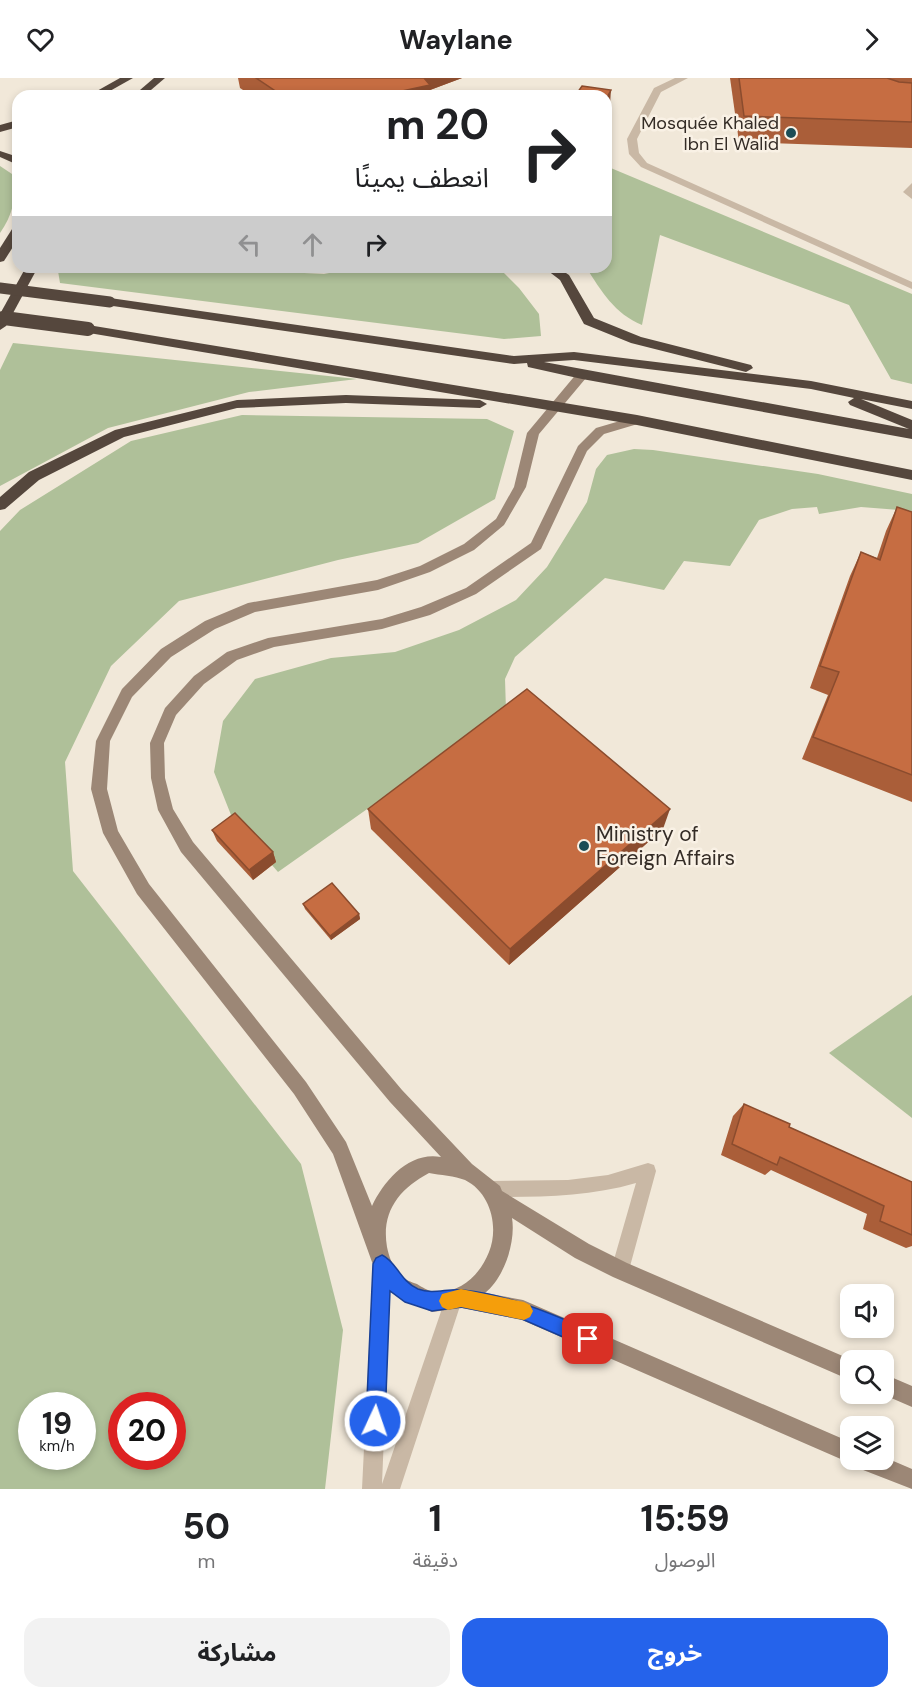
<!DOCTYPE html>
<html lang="ar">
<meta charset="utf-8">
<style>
:root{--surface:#fff;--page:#f2f2f2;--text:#202124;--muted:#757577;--accent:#2563eb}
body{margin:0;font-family:"DM Sans","Noto Sans Arabic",sans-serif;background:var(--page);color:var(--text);direction:rtl;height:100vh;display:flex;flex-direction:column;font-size:22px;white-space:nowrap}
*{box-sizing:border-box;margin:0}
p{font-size:20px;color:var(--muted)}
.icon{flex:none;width:33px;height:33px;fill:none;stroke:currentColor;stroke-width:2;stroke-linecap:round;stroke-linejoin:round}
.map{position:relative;height:1411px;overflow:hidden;direction:ltr}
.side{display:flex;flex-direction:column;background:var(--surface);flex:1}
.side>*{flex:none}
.guide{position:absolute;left:12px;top:12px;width:600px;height:183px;border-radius:18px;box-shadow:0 3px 9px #0003;direction:rtl;background:#fff;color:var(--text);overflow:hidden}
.controls{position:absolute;left:840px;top:1206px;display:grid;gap:12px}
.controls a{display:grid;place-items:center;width:54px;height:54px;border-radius:12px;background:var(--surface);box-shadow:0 3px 9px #0003;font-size:30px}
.speed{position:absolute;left:18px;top:1314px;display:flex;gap:12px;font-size:30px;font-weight:700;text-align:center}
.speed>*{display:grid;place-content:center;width:78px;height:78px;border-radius:50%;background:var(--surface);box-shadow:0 3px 9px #0003;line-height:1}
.speed small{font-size:15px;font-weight:400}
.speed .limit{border:9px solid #d22;background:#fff;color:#111}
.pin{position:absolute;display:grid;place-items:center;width:51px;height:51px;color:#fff;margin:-26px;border-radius:12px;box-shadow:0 3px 9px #0006}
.me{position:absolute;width:66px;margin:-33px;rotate:3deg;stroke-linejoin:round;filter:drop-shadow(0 0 4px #0008)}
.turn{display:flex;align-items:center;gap:21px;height:126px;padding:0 24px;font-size:27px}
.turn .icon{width:78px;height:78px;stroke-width:2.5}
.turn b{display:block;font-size:42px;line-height:51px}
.lanes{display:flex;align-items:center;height:57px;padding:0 24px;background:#0003;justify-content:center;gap:30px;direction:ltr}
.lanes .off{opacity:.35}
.eta{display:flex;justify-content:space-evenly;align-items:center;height:102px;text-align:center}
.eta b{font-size:36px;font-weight:700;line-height:42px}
.primary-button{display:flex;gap:12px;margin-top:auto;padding:12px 24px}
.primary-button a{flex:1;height:69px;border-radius:18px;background:var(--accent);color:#fff;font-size:24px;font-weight:700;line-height:69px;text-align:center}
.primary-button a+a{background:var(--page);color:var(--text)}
header{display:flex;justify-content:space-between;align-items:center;height:78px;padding:0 24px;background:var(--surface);font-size:27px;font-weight:700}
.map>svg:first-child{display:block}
.green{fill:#afc099;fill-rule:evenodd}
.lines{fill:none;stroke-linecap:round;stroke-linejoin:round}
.lane{fill:#c9b8a5;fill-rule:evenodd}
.street{fill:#c9b8a5;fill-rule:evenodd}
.secondary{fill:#9c8776;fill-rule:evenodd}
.highway{fill:#55473d;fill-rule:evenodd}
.highway-bridge-far1{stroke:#55473d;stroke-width:11}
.highway-bridge{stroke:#55473d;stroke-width:14}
.wall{fill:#aa5e39}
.shaded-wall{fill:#8b4c2e}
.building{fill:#c66d42;stroke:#8b4c2e;stroke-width:1.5}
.route{fill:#2563eb;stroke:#184099;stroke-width:1.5}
.slow{fill:#f59e0b}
.poi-dot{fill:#1c4d56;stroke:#f9f1e5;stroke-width:2}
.labels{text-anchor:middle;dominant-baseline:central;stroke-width:5;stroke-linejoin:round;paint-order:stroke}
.far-poi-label{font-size:18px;fill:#342c26;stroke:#f9f1e5;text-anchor:end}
.poi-label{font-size:21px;fill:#342c26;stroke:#f9f1e5;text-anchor:start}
</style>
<header><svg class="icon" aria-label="forward" viewBox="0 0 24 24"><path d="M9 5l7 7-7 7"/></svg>Waylane<svg class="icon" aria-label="heart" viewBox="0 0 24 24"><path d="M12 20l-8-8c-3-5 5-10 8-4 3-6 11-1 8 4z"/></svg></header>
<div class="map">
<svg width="912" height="1411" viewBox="0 0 912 1411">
<rect width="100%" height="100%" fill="#f1e8d9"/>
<!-- green -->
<g class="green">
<path d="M0,88L15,98C17,119 12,138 0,155Z"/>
<path d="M606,88L912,216V306L891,301L849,227L660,157L642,247C615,236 601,213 586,189H606Z"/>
<path d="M63,189H185L324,196L360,189H498L519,210L539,236L541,258L504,261L60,205L58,193Z"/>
<path d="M13,265L357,301L249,314L108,350L0,408V292Z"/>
<path d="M242,337L487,341L514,353L495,421L418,465L338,482L179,523L111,588L65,684L73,793L301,1086L343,1252L325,1411H0V453L20,432L131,363ZM32,1328H82V1378H32ZM122,1328H172V1378H122Z"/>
<path d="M634,371L653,372L818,396L912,416V433L861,429L819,436L817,429L792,431L759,442L730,488L684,483L664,512L605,500L515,579L505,601L506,633L278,794L233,742L214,694L223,643L255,601L331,580L395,574L459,552L516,522L547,489L587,424L596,391L607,377Z"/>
<path d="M912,917V1040L829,975Z"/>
</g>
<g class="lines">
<!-- lane -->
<g class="lane">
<path d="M912,105V121L903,114Z"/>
<path d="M648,1085L654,1087L656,1093L629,1192L626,1198L620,1201L614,1198L611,1192L636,1105C588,1119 540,1119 490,1119L484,1117L482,1111L484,1105L490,1103L568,1102L608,1097Z"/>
<path d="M382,1179L388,1182L391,1188L382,1406L447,1216L453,1213L459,1216L462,1222L400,1411H362L373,1188L376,1182Z"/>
</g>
<!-- street -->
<path class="street" d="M675,0H688L661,14L637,61L639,75L647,85L912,204V211L641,89L629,76L627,61L654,10Z"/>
<!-- secondary -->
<g class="secondary">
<path d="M582,293L586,294V300L539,356L526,409L504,447L474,472L430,494L378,512L255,534L215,551L171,579L132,619L110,663L107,711L118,753L149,806L306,1004L346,1064L372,1128C384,1102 410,1073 441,1079L390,1024L181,774L158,732L151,700L150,665L165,630L194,598L227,574L268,560L382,541L421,529L466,510L531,465L578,368L596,350L637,338L641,339V345L604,356L587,373L541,471L476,516L430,537L382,551L274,569L237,582L204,606L176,637L164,665L165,700L173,731L193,764L402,1012L472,1086L500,1108L502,1113L589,1166L627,1185L852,1282L850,1302L613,1199L575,1180L512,1140C516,1164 504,1200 485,1215L523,1222L850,1364V1382H884V1379L912,1391V1411L858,1390L856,1383L850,1386L843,1382L522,1242L462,1230L432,1234L390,1214L381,1204L372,1184L333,1076L294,1016L137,816L103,755L91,711L96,663L122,611L161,571L205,543L248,525L377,502L420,488L464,466L496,441L514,409L527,355L578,294ZM429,1095C440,1097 455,1098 465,1102C491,1115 499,1149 489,1174C480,1197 460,1216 434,1214C428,1213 422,1209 417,1206C411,1204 405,1202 401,1197C393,1190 389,1179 387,1169C381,1134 399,1111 429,1095Z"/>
<path d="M884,1296L912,1308V1329L882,1316H884Z"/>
</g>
<!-- highway -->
<g class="highway">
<path d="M120,0H133L101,18H88Z"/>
<path d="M154,0H165L144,18H133Z"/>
<path d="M18,42V49L0,54V47Z"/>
<path d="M0,73L18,79V87L0,79Z"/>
<path d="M18,147V161L4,183L0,184V170L14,148Z"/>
<path d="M26,189H38L6,248L0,252V236Z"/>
<path d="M543,189H557L569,197L594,240L641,259L751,287L753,290L746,294L631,265L584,246L560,202Z"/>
<path d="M110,220L514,278L574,274L811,303L912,323V331L861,321L912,342V361L582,301L528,289L527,285L514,286L106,227L104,224ZM574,282L811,311L854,320L848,324L850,327L909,351L544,284Z"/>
<path d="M88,247L637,337L912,392V402L637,347L83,254L82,251Z"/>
<path d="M346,317L480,322L487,326L480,330L346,325L237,330L124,359L39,402L5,431L0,432V419L29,394L115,352L237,322Z"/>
</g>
<!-- highway-bridge-far1 -->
<g class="highway-bridge-far1">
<path d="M0,210L110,224"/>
<path d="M0,239L15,241"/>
</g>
<!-- highway-bridge -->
<path class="highway-bridge" d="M4,240L88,251"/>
</g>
<!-- wall -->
<g class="wall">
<path d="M238,0H462L430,12L431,18H252L240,10Z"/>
<path d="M730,0H912V70L739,64Z"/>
<path d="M897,429L912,434V724L802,681L828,617L810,610L850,498L861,474L877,480L886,453Z"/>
<path d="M368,731L663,751L509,887L371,751Z"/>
<path d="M212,752L273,774L276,784L253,802L217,763Z"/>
<path d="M303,826L359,836L360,841L331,862L305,831Z"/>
<path d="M744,1026L789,1049L912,1104V1168L906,1170L863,1151L867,1136L771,1092L765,1097L721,1077L733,1038Z"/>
</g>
<!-- shaded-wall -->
<g class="shaded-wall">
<path d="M417,0H462L430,12L431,18H379Z"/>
<path d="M611,12L610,26L606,32V21Z"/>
<path d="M670,731L663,751L509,887L510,871Z"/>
<path d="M273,774L276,784L253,802L249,792Z"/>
<path d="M359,836L360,841L331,862L330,858Z"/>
</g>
<!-- building -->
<g class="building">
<path d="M256,0H424L430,7L379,18H283Z"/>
<path d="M739,0H887L899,4L912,5V44L744,38Z"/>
<path d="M582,8L611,12L606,21V18H575Z"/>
<path d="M897,429L912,434V697L813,659L839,594L820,588L861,474L880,482Z"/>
<path d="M527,611L670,731L510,871L368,731Z"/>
<path d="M235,735L273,774L249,792L212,752Z"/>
<path d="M332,805L359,836L330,858L303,826Z"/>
<path d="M744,1026L790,1046L789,1049L912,1104V1157L880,1143L884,1128L780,1079L777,1087L732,1066Z"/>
</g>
<!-- route -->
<path class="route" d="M382,1177C396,1183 400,1203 418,1211C434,1217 447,1210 463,1212C511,1217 551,1236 595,1254L597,1261L595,1267L588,1270L522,1241L461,1229L432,1233L405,1224L390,1213L385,1343L382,1350L375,1353L368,1350L366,1343L373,1186L376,1180Z"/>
<!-- slow -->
<path class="slow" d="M461,1211L524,1224L530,1227L533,1233L530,1239L524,1242L461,1229L448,1232L442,1229L439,1223L442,1216Z"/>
<!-- markers -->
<g class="poi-dot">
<circle cx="791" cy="55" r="6"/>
<circle cx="584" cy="768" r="6"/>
</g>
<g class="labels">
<!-- far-poi labels -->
<g class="far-poi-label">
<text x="779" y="45">Mosquée Khaled<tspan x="779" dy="21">Ibn El Walid</tspan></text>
</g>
<!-- poi labels -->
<g class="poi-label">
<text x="596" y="756">Ministry of<tspan x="596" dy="24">Foreign Affairs</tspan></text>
</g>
</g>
</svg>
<div class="controls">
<a><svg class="icon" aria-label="sound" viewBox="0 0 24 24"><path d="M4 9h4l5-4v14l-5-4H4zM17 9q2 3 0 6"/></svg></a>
<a><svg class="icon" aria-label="search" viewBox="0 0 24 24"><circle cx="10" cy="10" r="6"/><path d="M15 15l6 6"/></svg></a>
<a><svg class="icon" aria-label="layers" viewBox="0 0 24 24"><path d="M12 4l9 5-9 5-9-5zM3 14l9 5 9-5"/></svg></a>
</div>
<div class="speed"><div>19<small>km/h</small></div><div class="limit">20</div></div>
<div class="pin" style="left:588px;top:1261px;background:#d93025"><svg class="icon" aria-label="arrive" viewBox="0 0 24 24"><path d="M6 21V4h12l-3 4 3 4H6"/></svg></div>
<svg class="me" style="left:375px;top:1343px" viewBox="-20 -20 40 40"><circle r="17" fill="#2563eb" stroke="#fff" stroke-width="3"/><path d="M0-11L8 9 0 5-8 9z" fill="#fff"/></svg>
<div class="guide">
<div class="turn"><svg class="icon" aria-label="right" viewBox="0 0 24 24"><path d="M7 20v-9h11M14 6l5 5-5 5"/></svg><div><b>20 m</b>انعطف يمينًا</div></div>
<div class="lanes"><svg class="icon off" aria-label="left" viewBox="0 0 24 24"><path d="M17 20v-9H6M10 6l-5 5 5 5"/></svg><svg class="icon off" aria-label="ahead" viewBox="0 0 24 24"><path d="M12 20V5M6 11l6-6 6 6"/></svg><svg class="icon" aria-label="right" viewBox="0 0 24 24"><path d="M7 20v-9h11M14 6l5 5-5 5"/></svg></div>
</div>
</div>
<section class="side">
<div class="eta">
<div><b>15:59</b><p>الوصول</p></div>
<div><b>1</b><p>دقيقة</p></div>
<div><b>50</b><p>m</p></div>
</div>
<div class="primary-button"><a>خروج</a><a>مشاركة</a></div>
</section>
